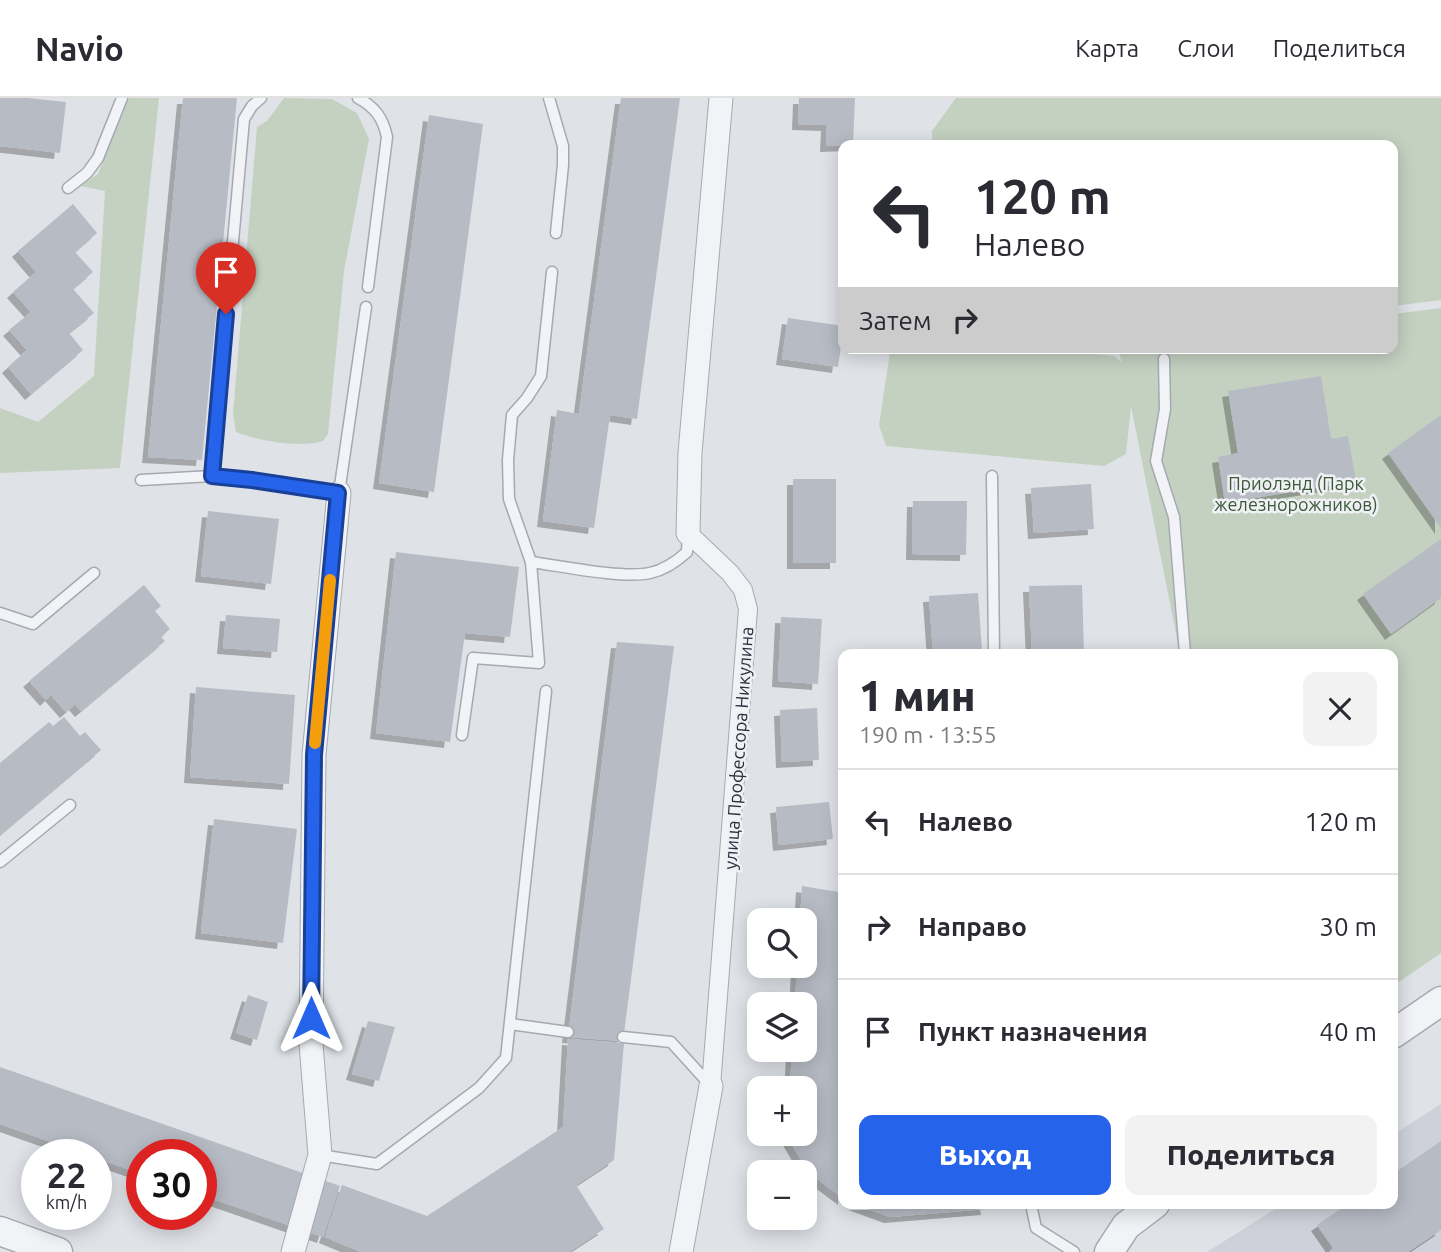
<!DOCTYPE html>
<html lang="ru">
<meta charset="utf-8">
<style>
:root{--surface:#fff;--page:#f2f2f3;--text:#2b2b33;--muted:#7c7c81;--line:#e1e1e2;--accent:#2563eb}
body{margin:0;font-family:Ubuntu,sans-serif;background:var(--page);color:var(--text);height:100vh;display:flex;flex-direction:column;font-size:26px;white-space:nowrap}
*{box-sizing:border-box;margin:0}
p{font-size:23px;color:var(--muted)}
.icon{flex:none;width:38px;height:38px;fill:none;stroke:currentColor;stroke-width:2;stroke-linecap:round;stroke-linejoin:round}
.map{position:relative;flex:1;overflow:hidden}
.details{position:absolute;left:838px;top:551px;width:560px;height:560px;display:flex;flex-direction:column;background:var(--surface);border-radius:14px;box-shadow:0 4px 18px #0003}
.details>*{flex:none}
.hud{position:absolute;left:838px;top:42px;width:560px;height:214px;border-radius:14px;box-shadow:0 4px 18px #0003;background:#fff;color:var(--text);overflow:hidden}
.tools{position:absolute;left:747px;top:810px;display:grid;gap:14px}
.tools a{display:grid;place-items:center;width:70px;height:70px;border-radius:14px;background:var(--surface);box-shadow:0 4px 18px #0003;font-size:35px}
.speed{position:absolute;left:21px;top:1041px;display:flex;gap:14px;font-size:35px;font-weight:700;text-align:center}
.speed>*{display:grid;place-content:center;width:91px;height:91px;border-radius:50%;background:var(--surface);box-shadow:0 4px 18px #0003;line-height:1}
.speed small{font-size:18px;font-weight:400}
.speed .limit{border:10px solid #d22;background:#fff;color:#111}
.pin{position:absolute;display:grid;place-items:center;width:60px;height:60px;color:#fff;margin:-72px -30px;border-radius:50% 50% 50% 0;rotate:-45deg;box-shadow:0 0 7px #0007}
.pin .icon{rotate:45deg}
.me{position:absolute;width:77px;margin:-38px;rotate:0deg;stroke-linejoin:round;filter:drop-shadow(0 0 5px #0008)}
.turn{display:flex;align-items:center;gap:24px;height:147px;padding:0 21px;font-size:32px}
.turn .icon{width:91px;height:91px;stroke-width:2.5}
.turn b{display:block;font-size:49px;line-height:60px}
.then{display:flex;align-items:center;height:66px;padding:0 21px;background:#0003;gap:14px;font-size:26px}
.round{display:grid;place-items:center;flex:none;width:74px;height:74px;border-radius:14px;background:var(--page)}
.summary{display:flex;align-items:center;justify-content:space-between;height:119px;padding:0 21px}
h1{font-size:42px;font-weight:800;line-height:52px}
.primary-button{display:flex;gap:14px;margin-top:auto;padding:14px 21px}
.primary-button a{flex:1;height:80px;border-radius:14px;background:var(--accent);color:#fff;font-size:28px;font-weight:800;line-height:80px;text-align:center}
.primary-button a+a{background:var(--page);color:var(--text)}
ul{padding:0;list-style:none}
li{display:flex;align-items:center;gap:21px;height:105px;padding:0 21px;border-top:2px solid var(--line)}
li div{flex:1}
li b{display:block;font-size:26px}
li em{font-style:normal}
header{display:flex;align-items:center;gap:42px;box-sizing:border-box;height:98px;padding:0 35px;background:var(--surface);border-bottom:2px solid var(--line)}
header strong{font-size:33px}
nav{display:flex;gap:38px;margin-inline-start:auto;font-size:24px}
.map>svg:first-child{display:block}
.built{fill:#ced1d9}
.green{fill:#c4d1c1}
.building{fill:#b7bbc4;filter:url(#shadow)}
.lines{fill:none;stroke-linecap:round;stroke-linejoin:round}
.service-casing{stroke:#a5a9b1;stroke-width:13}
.pedestrian-casing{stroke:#a5a9b1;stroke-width:20}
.minor-casing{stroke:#a5a9b1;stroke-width:25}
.tertiary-casing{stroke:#a5a9b1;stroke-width:31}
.service{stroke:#f2f3f6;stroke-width:10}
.pedestrian{stroke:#f2f3f6;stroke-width:18}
.minor{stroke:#f2f3f6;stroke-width:23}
.tertiary{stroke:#f2f3f6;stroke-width:28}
.route-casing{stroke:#184099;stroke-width:18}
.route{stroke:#2563eb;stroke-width:12}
.slow{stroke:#f59e0b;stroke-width:12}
.labels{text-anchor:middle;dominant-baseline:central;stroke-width:5;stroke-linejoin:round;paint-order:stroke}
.park-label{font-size:18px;fill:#3b5838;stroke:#eff1f5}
.street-label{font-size:18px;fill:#292f3d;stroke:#eff1f5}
</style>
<header>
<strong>Navio</strong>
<nav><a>Карта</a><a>Слои</a><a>Поделиться</a></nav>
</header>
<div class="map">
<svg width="1441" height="1154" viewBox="0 0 1441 1154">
<defs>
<filter id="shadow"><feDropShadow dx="-6" dy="6" stdDeviation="0" flood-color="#0004"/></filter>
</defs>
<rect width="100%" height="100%" fill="#dfe2e7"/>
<!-- built -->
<path class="built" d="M1441,1006V1154H1207L1283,1106H1393V1037Z"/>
<!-- green -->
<g class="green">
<path d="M129,0H159L120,370L0,375V310L38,324L94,278L105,93L80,88L98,76Z"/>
<path d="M284,0L332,1L357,15L369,41L344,173L328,336L323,343C300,350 259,343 236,334L233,316L257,29L267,23Z"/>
<path d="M956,0H1441V202L1393,208V47H932V33Z"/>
<path d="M1441,210V855L1393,888V556H1180L1131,308L1126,356L1104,368L886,348L879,327L890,254L895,250H1028L1114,258L1121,264L1119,250H1393V216Z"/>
</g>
<!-- building -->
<g class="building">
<path d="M0,0H28L66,4L60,55L0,48Z"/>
<path d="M183,0H237L202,362L148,359Z"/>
<path d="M621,0H680L637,321L610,317L594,430L543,423L557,312L579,316Z"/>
<path d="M799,0H855L853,47L826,48L827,27L798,26Z"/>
<path d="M429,17L483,26L434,394L379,385Z"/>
<path d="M73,106L97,135L75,154L93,174L73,191L94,215L69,235L83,252L31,296L8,269L27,252L9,232L31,214L13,194L36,174L18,153Z"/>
<path d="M788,220L844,228L838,269L782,261Z"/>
<path d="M1321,278L1331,341L1348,338L1356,383L1225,405L1218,359L1238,355L1228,293Z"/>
<path d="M1441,317V430L1388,355Z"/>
<rect x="793" y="381" width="43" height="84"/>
<path d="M1091,386L1094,431L1034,435L1031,390Z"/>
<path d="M913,403H967L966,457L912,456Z"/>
<path d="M208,413L279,421L271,486L201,478Z"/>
<path d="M1441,441V500L1391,536L1363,496Z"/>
<path d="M396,454L519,469L510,539L465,535L450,644L376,635Z"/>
<path d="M144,487L161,508L155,513L170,531L161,539L165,543L81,613L75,606L66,614L51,597L46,602L29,583Z"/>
<path d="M1082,487L1084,556H1032L1029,488Z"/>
<path d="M978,495L982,553L933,555L929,498Z"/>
<path d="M226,517L280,521L277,554L223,550Z"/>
<path d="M781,519L822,521L818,586L778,583Z"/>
<path d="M617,544L674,548L623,943L568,939Z"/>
<path d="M196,589L295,597L289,686L190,679Z"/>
<path d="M817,610L819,662L782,664L780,612Z"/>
<path d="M64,619L80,638L85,634L101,652L0,737V665L49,624L53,628Z"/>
<path d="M829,704L833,741L779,747L776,709Z"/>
<path d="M214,721L297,731L283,845L201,835Z"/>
<path d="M802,788L844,795V1101L808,1074L787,1038V1036H805V990H790L792,952H805V906H795L797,868H805V822H800Z"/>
<path d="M248,897L268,904L257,942L236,935Z"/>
<path d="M368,923L395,929L379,983L352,976Z"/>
<path d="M568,941L624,945L614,1062L576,1087L604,1131L569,1154H361L325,1139L342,1087L427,1118L563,1029Z"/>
<path d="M0,969L340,1088L323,1139L201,1097V1057H142V1076L96,1060V1057H88L0,1026Z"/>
<path d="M1441,1043V1132L1408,1154H1329L1333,1150L1317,1127L1348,1106H1393V1076Z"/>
<path d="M854,1106H986L987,1111L890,1119Z"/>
</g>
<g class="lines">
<defs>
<g id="service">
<path d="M358,0C375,9 383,20 387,39L368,189"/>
<path d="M549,0L563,48V67L556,135"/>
<path d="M68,90L87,75L98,60L122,0"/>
<path d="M231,166L244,21L252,8L261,0"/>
<path d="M1164,261L1165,311L1156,363L1174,419L1185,556"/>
<path d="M212,378L228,189"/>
<path d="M992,378L994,556"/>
<path d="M141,382L212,378L252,382L339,395L366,209"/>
<path d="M531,464L509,401L508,362L512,317L527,300L541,278L552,174"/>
<path d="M0,515L33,526L94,475"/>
<path d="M462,637L473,560L539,565L531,464C561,468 623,481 650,475C665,472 676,464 687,454L688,435"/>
<path d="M0,764L70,707"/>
<path d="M510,926L568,934"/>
<path d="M623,939L671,944L711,988"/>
<path d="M320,1057L377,1066L479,990L506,960L546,593"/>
<path d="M1031,1106L1036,1130L1074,1154"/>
</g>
<path id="pedestrian" d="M688,435L730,475L743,492L748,511L711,988"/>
<g id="minor">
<path d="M688,435L690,355L721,0"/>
<path d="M293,1154L320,1057L311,946L314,657L339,395"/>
<path d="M681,1154L711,988"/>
</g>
<g id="tertiary">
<path d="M1393,936L1441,903"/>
<path d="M0,1133L58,1154"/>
<path d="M1109,1154L1126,1128L1155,1106"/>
</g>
</defs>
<!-- service casing -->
<use href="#service" class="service-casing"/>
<!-- pedestrian casing -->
<use href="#pedestrian" class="pedestrian-casing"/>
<!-- minor casing -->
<use href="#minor" class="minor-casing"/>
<!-- tertiary casing -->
<use href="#tertiary" class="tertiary-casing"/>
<!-- service -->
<use href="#service" class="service"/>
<!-- pedestrian -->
<use href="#pedestrian" class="pedestrian"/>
<!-- minor -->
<use href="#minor" class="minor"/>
<!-- tertiary -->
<use href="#tertiary" class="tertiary"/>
</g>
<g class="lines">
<defs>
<path id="route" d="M226,216L212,378L252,382L338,395L314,657L311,920"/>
</defs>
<!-- route casing -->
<use href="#route" class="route-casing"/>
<!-- route -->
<use href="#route" class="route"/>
<!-- slow -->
<path class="slow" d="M315,645L330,482"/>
</g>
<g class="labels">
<!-- park labels -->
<g class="park-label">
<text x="1296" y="385">Приолэнд (Парк<tspan x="1296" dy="21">железнорожников)</tspan></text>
</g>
<!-- street labels -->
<g class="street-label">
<text transform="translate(738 650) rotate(-86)">улица Профессора Никулина</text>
</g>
</g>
</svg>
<div class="tools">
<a><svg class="icon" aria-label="search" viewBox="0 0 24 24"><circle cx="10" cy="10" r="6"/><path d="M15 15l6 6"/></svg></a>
<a><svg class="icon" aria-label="layers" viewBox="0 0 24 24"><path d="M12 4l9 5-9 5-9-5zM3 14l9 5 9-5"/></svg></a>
<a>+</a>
<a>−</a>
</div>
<div class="speed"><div>22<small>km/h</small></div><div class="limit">30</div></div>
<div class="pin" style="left:226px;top:216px;background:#d93025"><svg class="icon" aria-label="arrive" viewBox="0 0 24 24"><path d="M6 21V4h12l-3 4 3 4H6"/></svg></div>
<svg class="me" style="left:311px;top:920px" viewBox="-20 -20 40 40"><path d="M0-17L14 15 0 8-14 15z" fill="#2563eb" stroke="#fff" stroke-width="4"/></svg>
<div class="hud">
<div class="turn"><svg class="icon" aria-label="left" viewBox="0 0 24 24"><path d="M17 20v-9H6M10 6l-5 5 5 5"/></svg><div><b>120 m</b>Налево</div></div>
<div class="then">Затем<svg class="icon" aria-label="right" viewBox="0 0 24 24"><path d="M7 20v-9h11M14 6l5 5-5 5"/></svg></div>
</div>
<section class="details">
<div class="summary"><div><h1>1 мин</h1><p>190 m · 13:55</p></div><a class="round"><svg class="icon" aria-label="close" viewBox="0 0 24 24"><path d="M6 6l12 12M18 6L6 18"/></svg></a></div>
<ul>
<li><svg class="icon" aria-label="left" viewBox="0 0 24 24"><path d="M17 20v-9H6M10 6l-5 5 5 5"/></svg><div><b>Налево</b></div><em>120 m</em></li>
<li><svg class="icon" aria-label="right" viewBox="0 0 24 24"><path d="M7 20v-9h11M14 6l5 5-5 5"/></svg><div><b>Направо</b></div><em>30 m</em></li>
<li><svg class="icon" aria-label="arrive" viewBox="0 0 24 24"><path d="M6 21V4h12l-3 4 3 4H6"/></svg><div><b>Пункт назначения</b></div><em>40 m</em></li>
</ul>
<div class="primary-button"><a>Выход</a><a>Поделиться</a></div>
</section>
</div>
